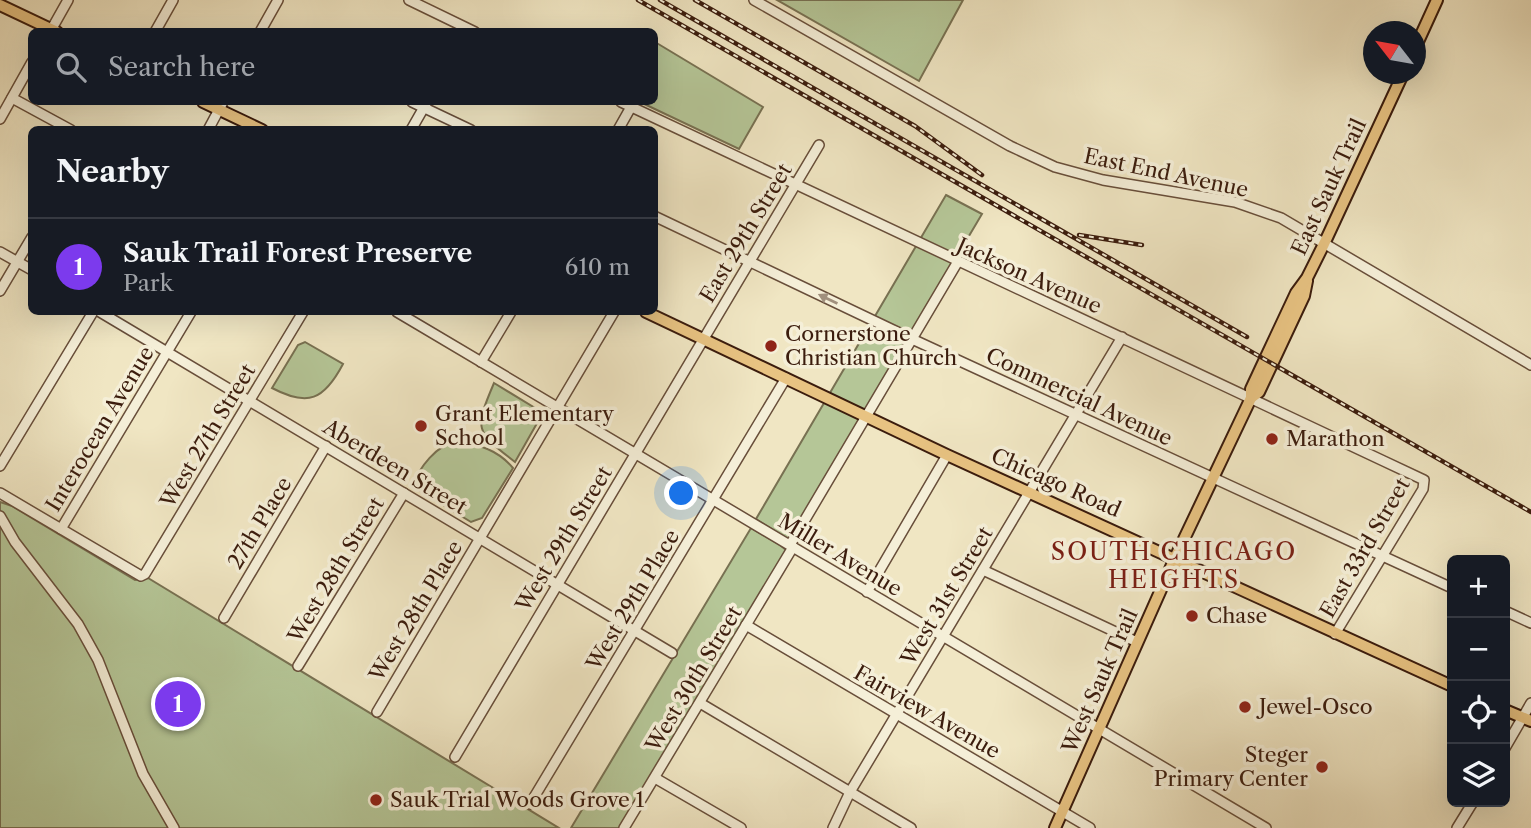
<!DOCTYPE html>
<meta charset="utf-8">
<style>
body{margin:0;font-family:"Libre Caslon Text",serif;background:#242831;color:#f1f3f6}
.controls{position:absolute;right:21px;bottom:21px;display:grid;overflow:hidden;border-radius:10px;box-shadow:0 7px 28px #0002}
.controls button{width:63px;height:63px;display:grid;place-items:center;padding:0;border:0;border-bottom:2px solid #363941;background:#171b24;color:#f1f3f6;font:35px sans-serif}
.compass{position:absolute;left:1363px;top:21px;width:63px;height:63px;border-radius:50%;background:#171b24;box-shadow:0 7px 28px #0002;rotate:301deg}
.you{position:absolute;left:682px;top:494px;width:24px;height:24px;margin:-18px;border:5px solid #fff;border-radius:50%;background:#1a73e8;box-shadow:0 0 0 10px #1a73e833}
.badge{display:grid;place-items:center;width:46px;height:46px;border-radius:50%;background:#7c3aed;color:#fff;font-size:23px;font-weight:700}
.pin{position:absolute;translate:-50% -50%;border:4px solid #fff;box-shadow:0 2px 7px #0006}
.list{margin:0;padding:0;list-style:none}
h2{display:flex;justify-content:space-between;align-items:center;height:91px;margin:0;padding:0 28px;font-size:30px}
h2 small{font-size:23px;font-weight:400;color:#9ea1a6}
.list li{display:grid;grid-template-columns:46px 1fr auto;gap:21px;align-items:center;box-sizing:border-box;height:98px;padding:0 28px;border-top:2px solid #363941}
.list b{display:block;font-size:26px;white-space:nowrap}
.list p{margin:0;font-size:23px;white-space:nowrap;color:#9ea1a6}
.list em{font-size:23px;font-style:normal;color:#9ea1a6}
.icon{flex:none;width:38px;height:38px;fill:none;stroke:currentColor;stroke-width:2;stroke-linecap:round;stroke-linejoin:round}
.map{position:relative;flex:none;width:1531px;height:828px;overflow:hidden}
.search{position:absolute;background:#171b24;box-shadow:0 7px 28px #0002;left:28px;top:28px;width:630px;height:77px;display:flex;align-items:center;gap:18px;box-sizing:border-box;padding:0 24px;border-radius:10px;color:#9ea1a6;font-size:26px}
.panel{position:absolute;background:#171b24;box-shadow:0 7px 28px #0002;left:28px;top:126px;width:630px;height:189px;border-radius:10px}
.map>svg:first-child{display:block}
.green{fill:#b5c697;stroke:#787152;stroke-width:2}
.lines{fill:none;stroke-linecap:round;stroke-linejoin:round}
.minor-casing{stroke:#684e3a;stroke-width:12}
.major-casing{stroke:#3b1c0d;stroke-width:14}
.minor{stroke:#f5efd8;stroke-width:9}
.major{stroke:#e8c382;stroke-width:10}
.rail-casing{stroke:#3b1c0d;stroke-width:4.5}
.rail{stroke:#f5efd8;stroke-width:2;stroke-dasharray:5;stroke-linecap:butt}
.oneway{fill:#a1907d}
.poi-dot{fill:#8f2418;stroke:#f5efd8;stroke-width:2.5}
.labels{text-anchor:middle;stroke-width:7;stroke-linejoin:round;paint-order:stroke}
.street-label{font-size:21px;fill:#3b1c0d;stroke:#f5efd8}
.poi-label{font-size:21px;fill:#3b1c0d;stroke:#f5efd8;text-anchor:start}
.quarter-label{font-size:24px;letter-spacing:2px;fill:#7a1f14;stroke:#f5efd8}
</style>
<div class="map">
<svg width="1531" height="828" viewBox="0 0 1531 828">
<rect width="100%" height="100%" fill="#f0e6c3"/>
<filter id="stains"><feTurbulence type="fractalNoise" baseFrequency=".00286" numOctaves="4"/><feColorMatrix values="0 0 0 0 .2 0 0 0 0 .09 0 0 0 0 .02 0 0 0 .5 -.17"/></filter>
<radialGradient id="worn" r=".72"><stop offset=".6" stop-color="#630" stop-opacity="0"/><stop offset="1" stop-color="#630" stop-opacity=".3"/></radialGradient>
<g class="green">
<polygon points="777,0 963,0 919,81"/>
<polygon points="655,42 763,107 739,149 640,102 654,102"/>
<polygon points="946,195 982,214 789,540 756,519"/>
<path d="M305,342L343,364C324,400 308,407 272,388L298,345Z"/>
<path d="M494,383L540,411V418L515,462C475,431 474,430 494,383Z"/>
<path d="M457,441C480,445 498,450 513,468L482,518L471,522L412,486C420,467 436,445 457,441Z"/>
<polygon points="0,502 12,506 135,580 148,578 559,828 0,828"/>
<polygon points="751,528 780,545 786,550 784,556 621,828 571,828"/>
</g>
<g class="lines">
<g class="minor-casing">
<g id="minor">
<polyline points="409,0 475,32"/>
<polyline points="754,0 1010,146 1055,167 1103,180 1235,202 1281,218 1531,365"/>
<polyline points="50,32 68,0"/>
<polyline points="155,32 173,0"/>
<polyline points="260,32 278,0"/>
<polyline points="12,98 71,130"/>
<polyline points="412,102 471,130"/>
<path d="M621,102C887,230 1156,354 1424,480L1423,489L1335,634"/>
<polyline points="0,119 32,62"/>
<polyline points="208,130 223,102"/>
<polyline points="411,130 427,102"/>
<polyline points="618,130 631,107"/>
<polyline points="654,216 912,339 1452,588"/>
<polyline points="0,252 32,270"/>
<polyline points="0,291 32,237"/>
<polyline points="100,312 672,653"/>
<polyline points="397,312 1266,828"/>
<polyline points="481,362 511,312"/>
<polyline points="0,466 93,312"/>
<polyline points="0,493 141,576 145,574 303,312"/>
<polyline points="0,516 15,542 78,624 98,660 143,774 174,828"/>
<polyline points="61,529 191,312"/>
<polyline points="790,545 957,263"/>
<polyline points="983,570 1137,642"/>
<polyline points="867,592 947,455"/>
<polyline points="1505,611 1531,623"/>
<polyline points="224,618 326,446"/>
<polyline points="746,625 1090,828"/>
<polyline points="298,666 404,493"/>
<polyline points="700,703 911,828"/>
<polyline points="377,712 614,312"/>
<polyline points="1505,748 1531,703"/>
<polyline points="455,757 819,145"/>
<polyline points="655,778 741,828"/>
<polyline points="530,804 786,378"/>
<polyline points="624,828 793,547"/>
<polyline points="833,828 850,792 1122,337"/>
<polyline points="1457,828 1473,802"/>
</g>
</g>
<g class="major-casing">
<g id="major">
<polyline points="0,5 57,32"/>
<polyline points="1416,46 1437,0"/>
<polyline points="203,102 262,130"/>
<polyline points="646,312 947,455 1452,686"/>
<polyline points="1251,398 1259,392 1304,296 1307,281"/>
<polyline points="1505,710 1531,721"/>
<polyline points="1055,828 1175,558 1251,398 1251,389 1265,359 1296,293 1307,278 1324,244 1403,74"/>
</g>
</g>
<use href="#minor" class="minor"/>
<use href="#major" class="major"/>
<g class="rail-casing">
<g id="rail">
<polyline points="638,0 1531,512"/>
<polyline points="660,0 1247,337"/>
<polyline points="695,0 915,126 982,175"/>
<polyline points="1079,235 1142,245"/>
</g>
</g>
<use href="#rail" class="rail"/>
</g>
<defs><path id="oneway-solid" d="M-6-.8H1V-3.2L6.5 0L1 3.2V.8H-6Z" transform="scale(1.75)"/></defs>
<use class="oneway" href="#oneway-solid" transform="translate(828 299) rotate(-154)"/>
<g class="poi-dot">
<circle cx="771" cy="346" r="7"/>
<circle cx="421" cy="426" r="7"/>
<circle cx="1272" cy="439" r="7"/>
<circle cx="1192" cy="616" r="7"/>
<circle cx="1245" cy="707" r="7"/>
<circle cx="1322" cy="767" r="7"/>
<circle cx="376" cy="800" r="7"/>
</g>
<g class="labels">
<g class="street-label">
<text transform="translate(1166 173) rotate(12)" y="7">East End Avenue</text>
<text transform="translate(1329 187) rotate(-65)" y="7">East Sauk Trail</text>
<text transform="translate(746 233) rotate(-59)" y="7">East 29th Street</text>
<text transform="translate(1029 276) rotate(24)" y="7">Jackson Avenue</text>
<text transform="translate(1079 397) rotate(25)" y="7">Commercial Avenue</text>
<text transform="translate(100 429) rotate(-59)" y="7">Interocean Avenue</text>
<text transform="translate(208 436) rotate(-59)" y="7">West 27th Street</text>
<text transform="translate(395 467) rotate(31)" y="7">Aberdeen Street</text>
<text transform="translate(1056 483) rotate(24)" y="7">Chicago Road</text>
<text transform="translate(260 523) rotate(-59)" y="7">27th Place</text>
<text transform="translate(564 539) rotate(-59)" y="7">West 29th Street</text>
<text transform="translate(1365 548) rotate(-60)" y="7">East 33rd Street</text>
<text transform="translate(840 555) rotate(31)" y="7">Miller Avenue</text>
<text transform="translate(336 570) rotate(-59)" y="7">West 28th Street</text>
<text transform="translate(947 596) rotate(-59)" y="7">West 31st Street</text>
<text transform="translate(633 600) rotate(-59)" y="7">West 29th Place</text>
<text transform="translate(416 611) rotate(-59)" y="7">West 28th Place</text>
<text transform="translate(694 679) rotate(-59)" y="7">West 30th Street</text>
<text transform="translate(1100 681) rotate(-66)" y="7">West Sauk Trail</text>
<text transform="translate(927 712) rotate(30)" y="7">Fairview Avenue</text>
</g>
<g class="poi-label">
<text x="785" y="341">Cornerstone<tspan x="785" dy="24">Christian Church</tspan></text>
<text x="435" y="421">Grant Elementary<tspan x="435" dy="24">School</tspan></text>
<text x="1286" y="446">Marathon</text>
<text x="1206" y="623">Chase</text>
<text x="1259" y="714">Jewel-Osco</text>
<text x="1308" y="762" text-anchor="end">Steger<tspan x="1308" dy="24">Primary Center</tspan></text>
<text x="390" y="807">Sauk Trial Woods Grove 1</text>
</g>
<g class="quarter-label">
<text x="1174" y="560">SOUTH CHICAGO<tspan x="1174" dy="28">HEIGHTS</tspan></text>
</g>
</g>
<rect width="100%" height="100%" filter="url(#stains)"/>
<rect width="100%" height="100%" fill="url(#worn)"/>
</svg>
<div class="controls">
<button>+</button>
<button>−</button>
<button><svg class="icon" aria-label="locate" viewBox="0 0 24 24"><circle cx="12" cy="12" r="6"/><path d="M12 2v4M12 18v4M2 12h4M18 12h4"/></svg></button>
<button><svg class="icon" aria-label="layers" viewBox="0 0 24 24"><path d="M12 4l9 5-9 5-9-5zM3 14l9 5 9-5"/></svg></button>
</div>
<svg class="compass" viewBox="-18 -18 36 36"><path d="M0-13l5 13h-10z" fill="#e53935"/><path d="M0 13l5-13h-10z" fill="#9ea1a6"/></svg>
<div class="you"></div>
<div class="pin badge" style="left:178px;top:704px">1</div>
<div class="search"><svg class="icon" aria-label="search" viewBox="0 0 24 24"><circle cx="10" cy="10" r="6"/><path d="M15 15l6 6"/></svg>Search here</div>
<section class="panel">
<h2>Nearby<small></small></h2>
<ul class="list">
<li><span class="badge">1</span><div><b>Sauk Trail Forest Preserve</b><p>Park</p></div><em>610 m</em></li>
</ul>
</section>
</div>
